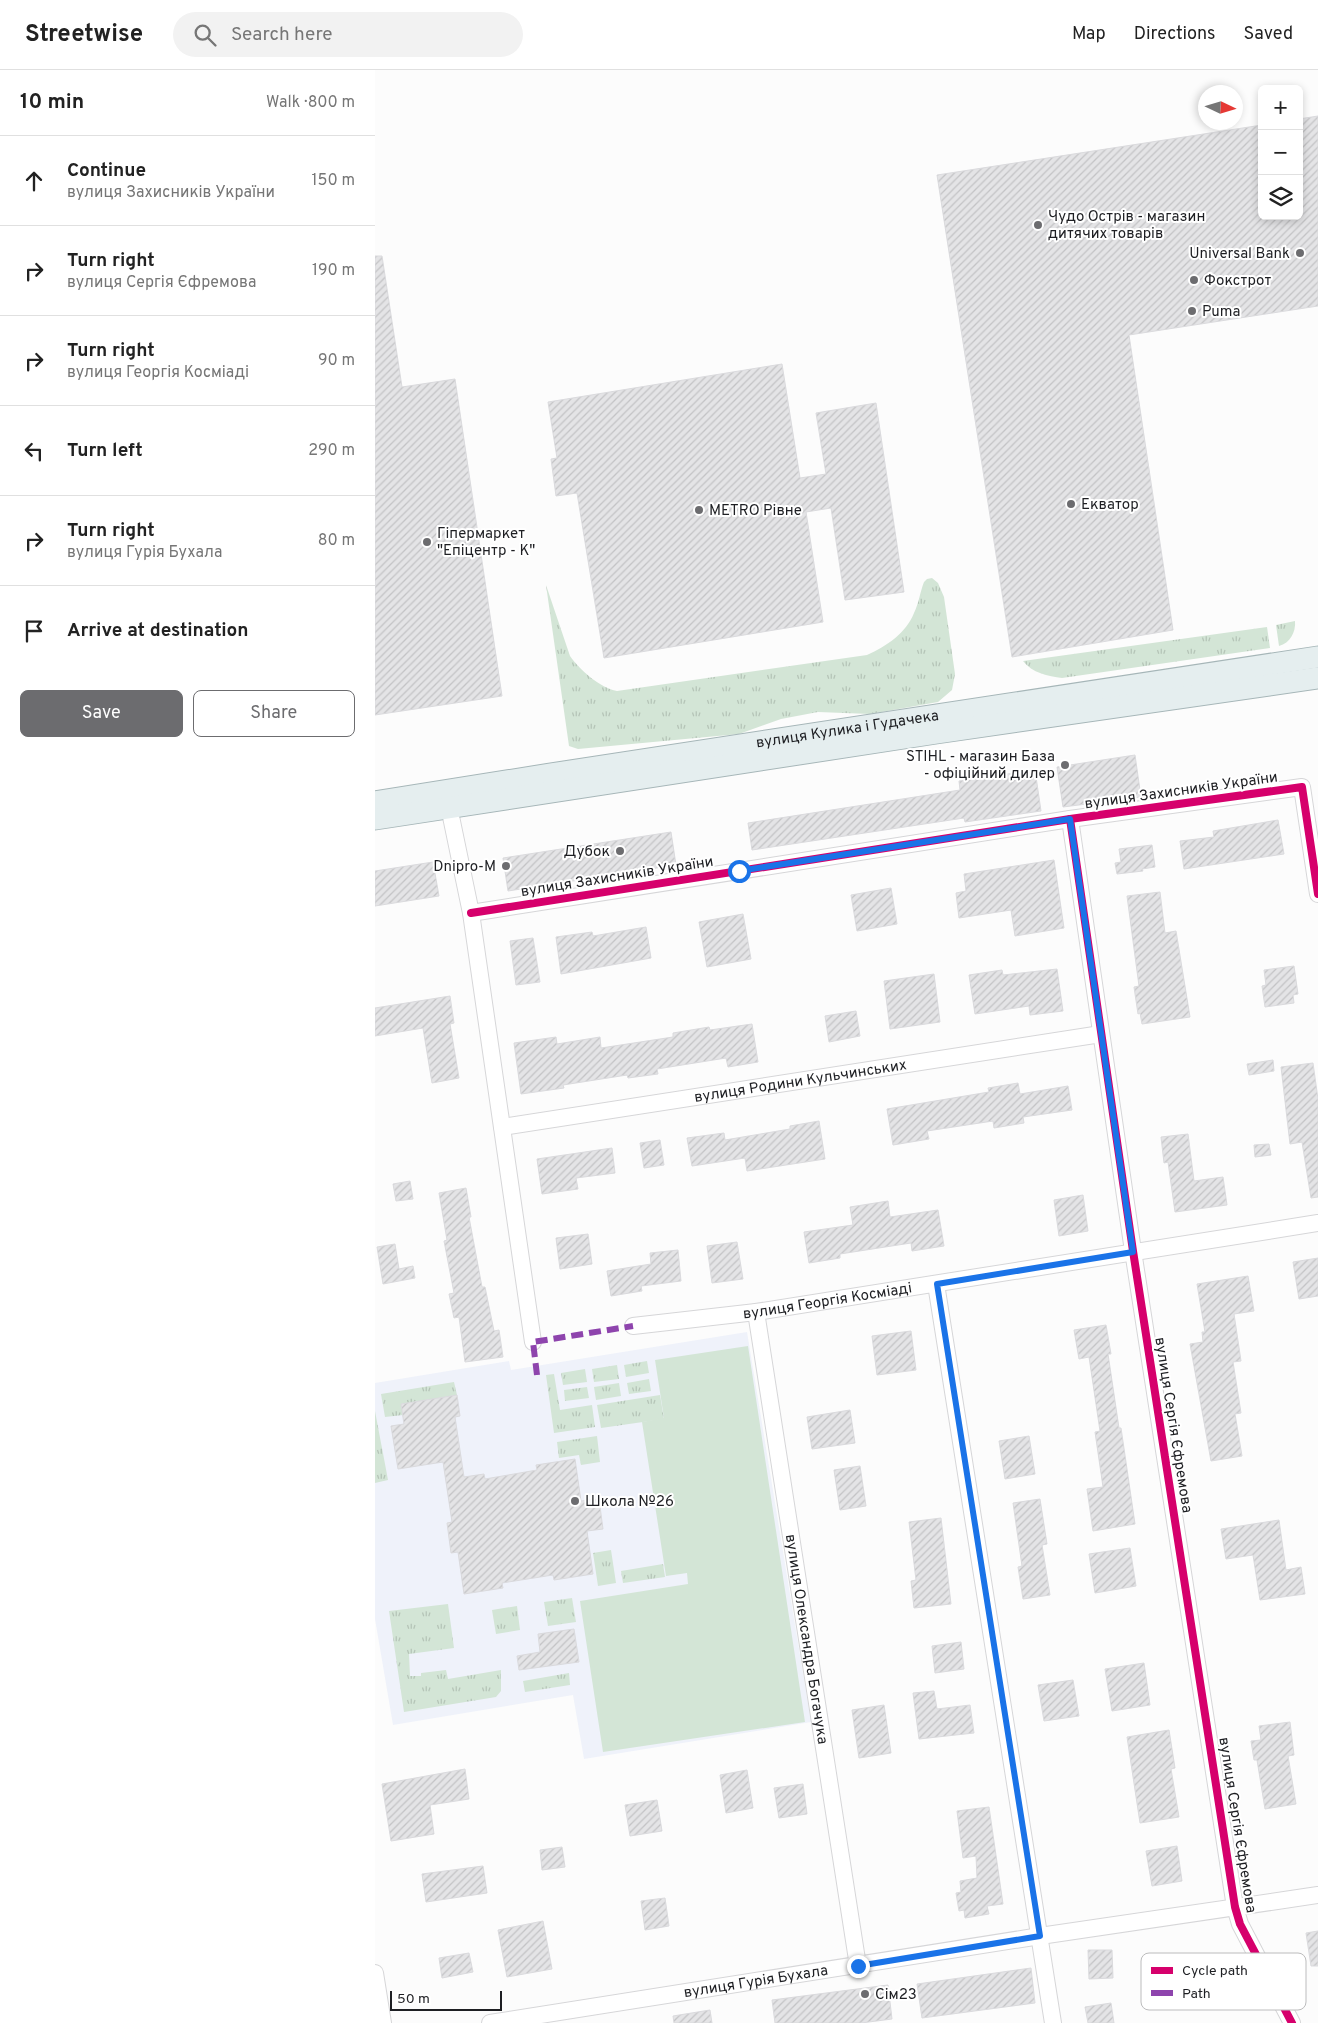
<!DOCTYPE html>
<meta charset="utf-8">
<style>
body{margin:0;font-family:Overpass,sans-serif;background:#f2f2f2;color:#222}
.controls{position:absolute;right:15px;top:15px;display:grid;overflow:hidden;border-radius:8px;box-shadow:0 2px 8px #0003}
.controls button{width:45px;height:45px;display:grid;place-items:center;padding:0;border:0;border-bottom:1px solid #e0e0e0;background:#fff;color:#222;font:25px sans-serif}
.compass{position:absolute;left:823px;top:15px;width:45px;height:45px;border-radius:50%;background:#fff;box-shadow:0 2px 8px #0003;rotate:94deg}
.scale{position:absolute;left:15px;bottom:12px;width:112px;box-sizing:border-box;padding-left:5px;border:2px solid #1e1f23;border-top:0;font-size:14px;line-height:18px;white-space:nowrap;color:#1e1f23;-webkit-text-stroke:4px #fff;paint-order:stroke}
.stop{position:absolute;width:15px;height:15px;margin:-11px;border:4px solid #1a73e8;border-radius:50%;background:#fff}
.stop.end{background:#1a73e8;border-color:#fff;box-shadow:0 1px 5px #0008}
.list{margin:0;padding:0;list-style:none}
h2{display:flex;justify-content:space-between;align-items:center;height:65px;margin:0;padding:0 20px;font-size:21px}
h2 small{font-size:16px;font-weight:400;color:#767676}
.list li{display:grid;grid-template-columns:32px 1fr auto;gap:15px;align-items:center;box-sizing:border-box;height:90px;padding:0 20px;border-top:1px solid #e0e0e0}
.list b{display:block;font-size:19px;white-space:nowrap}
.list p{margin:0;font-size:16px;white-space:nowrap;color:#767676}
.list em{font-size:16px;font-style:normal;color:#767676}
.actions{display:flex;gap:10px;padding:15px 20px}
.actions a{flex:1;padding:11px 0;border:1px solid #6c6c6f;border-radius:8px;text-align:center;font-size:18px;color:#6c6c6f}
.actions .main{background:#6c6c6f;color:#fff}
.icon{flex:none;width:28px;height:28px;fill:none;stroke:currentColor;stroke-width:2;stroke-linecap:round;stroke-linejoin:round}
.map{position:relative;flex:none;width:943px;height:1953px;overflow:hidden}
header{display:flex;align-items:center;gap:30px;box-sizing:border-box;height:70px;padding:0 25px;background:#fff;border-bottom:1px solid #e0e0e0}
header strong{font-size:24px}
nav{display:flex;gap:28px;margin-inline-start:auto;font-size:18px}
.search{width:350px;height:45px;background:#f2f2f2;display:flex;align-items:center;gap:12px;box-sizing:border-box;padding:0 18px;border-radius:28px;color:#767676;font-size:19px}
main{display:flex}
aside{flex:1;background:#fff}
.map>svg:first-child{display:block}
.built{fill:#eff2fa}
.grass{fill:url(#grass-tufts)}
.pitch{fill:#d3e5d6}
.building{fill:url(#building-hatch);stroke:#dadadd}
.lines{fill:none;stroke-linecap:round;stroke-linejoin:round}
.minor-casing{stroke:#d6d6d8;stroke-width:18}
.major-casing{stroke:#a6b6b8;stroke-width:23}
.minor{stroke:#fff;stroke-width:16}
.major{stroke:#e5eeef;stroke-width:21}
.quiet{stroke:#8e44ad;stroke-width:6;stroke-dasharray:12 6;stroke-linecap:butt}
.cycleway-casing{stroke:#fff;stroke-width:11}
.cycleway{stroke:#d6006c;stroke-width:8}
.route{stroke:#1a73e8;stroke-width:6}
.poi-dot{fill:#6c6c6f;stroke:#fff;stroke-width:2}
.labels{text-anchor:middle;stroke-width:4;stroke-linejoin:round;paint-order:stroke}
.poi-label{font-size:15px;fill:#1e1f23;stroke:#fff;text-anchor:start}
.street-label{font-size:15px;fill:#1e1f23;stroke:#fff}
.key{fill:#fff;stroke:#bcbcbd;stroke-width:1}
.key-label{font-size:14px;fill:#1e1f23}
</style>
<header>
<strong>Streetwise</strong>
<div class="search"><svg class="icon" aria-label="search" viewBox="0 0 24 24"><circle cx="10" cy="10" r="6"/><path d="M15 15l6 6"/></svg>Search here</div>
<nav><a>Map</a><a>Directions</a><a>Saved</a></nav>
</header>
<main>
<aside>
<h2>10 min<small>Walk · 800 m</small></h2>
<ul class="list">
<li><svg class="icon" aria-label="ahead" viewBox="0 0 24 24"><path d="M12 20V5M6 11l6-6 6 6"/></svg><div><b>Continue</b><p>вулиця Захисників України</p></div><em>150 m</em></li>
<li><svg class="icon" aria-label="right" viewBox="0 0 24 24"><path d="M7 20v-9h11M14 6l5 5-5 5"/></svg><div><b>Turn right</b><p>вулиця Сергія Єфремова</p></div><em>190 m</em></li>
<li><svg class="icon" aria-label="right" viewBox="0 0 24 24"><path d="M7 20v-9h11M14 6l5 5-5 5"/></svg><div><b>Turn right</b><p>вулиця Георгія Косміаді</p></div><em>90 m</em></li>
<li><svg class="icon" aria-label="left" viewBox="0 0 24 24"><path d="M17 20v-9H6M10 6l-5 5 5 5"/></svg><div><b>Turn left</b></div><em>290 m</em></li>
<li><svg class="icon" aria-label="right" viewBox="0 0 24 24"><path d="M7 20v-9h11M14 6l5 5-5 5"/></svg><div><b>Turn right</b><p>вулиця Гурія Бухала</p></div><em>80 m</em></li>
<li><svg class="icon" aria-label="arrive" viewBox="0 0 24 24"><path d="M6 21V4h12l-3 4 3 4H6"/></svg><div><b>Arrive at destination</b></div></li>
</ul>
<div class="actions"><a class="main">Save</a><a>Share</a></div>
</aside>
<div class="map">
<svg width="943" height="1953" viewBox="0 0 943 1953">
<defs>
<pattern id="grass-tufts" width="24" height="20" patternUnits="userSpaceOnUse" patternTransform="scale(1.25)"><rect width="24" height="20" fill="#d3e5d6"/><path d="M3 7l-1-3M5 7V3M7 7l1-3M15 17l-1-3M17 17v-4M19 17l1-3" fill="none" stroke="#b5c4b7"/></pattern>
<pattern id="building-hatch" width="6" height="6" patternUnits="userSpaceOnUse" patternTransform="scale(1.25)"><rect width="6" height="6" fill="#e4e4e6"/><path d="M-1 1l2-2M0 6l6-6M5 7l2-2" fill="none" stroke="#c3c3c5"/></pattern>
</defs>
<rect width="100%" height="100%" fill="#fcfcfc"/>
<polygon class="built" points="372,1262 436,1652 209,1689 198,1625 18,1655 0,1549 0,1313 134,1291 136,1300"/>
<g class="grass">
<path d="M557,508L563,513L569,527L580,604L577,620L563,632L495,644L443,642L406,649L364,664L203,679L194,676L171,515L195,586C205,600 225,618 242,621L492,585C512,576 531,563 539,543C544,533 545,522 549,512L552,509Z"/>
<path d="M920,551C921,562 915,573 904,576L901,555Z"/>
<path d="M892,557L895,578L687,608C673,606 657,603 648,591Z"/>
<polygon points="272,1291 274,1303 251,1307 249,1295"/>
<polygon points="242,1295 244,1309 219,1312 217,1299"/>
<polygon points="210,1299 212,1312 188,1315 186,1303"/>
<polygon points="179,1304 185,1340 217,1335 220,1357 179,1363 171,1305"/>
<polygon points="274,1309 276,1321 254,1324 252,1313"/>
<polygon points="79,1312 82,1325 26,1334 28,1345 10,1347 6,1324"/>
<polygon points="244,1313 246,1326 221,1330 219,1317"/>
<polygon points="212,1317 214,1328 190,1331 189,1320"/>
<polygon points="285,1325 289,1349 226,1358 222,1335"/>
<polygon points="0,1341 13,1410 0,1413"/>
<polygon points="222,1366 225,1392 206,1395 204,1385 184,1388 182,1372"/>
<polygon points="236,1480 241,1513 223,1516 218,1483"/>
<polygon points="288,1494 290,1507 248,1513 246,1501"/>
<polygon points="197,1528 201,1552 173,1556 169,1532"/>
<polygon points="73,1534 79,1578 34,1584 35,1606 46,1606 46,1603 71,1600 73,1609 126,1600 126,1621 121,1627 29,1642 14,1541"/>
<polygon points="142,1536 145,1560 121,1564 117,1540"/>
<polygon points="194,1603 195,1615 150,1622 148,1611"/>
</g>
<polygon class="pitch" points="373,1276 430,1652 228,1682 205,1531 313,1514 312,1503 291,1506 267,1352 289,1348 280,1290"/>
<g class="building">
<polygon points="943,46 943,236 754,265 798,560 637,587 562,105 887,55 887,146 924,146 924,49"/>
<polygon points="0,186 7,186 27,317 80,309 127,626 0,645"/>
<polygon points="407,294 425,408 451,404 441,343 501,333 529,522 470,530 456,438 431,442 448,552 229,588 202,423 181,426 176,389 182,388 173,332"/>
<polygon points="760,685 766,727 688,737 682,697"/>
<polygon points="660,700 666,741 590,752 589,748 377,780 373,753 585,720 584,711"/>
<polygon points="903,750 909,784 809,799 805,771 839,767 838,761"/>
<polygon points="296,762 301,795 133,821 128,788"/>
<polygon points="777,775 780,797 767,799 768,801 742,804 740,793 746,792 744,779"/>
<polygon points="679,790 689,858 640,866 636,840 584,848 581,823 591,821 589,804"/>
<polygon points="58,792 64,826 0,836 0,801"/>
<polygon points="516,818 522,854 482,861 476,825"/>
<polygon points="785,822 790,863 801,861 815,947 767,954 765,943 763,944 759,917 764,916 752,826"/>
<polygon points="368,844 376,889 332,897 324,852"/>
<polygon points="271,857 276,888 186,904 181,867 217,862 218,866"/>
<polygon points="158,868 165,912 141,915 135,871"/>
<polygon points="919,896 923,924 918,925 919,933 890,937 887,916 891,915 889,900"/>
<polygon points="682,899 688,941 655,945 654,936 600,944 594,905 627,900 628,905"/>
<polygon points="559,904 565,952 515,959 509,911"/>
<polygon points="75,926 79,953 75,954 84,1008 57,1013 48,958 0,966 0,938"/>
<polygon points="481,941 485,966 454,972 450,946"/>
<polygon points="377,954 383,992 353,997 351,988 282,999 283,1004 253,1008 252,1005 188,1015 189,1018 146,1024 139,973 181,967 182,974 225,967 226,978 298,967 298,963 334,957 335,960"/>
<polygon points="898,990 899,1001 874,1005 872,994"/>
<polygon points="938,993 943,1029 943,1127 936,1128 927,1072 915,1074 906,997"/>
<polygon points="643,1013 645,1024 693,1016 697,1040 648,1047 649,1053 619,1058 618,1051 552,1061 554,1069 518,1075 512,1039 614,1022 613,1018"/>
<polygon points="444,1051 450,1089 372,1101 370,1088 317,1096 312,1068 349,1063 350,1070 415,1059 415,1056"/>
<polygon points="813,1064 819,1111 848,1107 852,1135 800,1142 793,1092 789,1093 786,1067"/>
<polygon points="285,1070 289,1095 269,1098 265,1073"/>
<polygon points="894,1074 896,1085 880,1087 879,1075"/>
<polygon points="237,1078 240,1103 201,1108 203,1119 167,1124 162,1089"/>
<polygon points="35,1111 38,1129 21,1131 18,1114"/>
<polygon points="91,1118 96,1147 94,1147 107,1217 110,1217 119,1261 124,1260 128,1287 90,1292 84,1247 79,1248 74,1224 79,1223 69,1171 72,1170 64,1123"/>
<polygon points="708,1125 713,1161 684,1166 679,1130"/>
<polygon points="513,1131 515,1147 563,1140 569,1176 537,1181 536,1173 465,1184 465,1188 434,1193 429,1162 478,1155 475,1137"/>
<polygon points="213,1164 217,1194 185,1199 181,1168"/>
<polygon points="362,1172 368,1209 337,1213 332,1176"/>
<polygon points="20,1174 24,1199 38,1196 40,1208 8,1214 2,1177"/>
<polygon points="303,1180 306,1211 266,1216 267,1221 236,1226 232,1201 276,1194 275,1183"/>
<polygon points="943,1188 943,1226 924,1229 918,1192"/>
<polygon points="873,1206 879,1241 859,1244 866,1291 858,1292 866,1343 860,1344 867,1386 836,1391 815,1274 828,1272 827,1262 830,1262 822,1214"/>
<polygon points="731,1255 736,1284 733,1284 744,1358 746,1358 760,1454 718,1461 712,1419 728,1417 720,1362 725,1361 714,1287 704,1289 699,1260"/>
<polygon points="536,1261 541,1300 502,1305 497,1266"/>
<polygon points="82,1325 85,1346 80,1347 89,1407 109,1404 110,1409 162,1400 161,1395 200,1389 206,1431 224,1429 228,1459 212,1461 218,1504 179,1510 178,1505 127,1513 128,1518 89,1524 83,1482 76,1483 72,1453 77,1452 68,1392 23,1399 16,1356 29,1354 26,1334"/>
<polygon points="475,1340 480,1373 437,1379 432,1347"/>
<polygon points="654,1366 660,1404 630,1409 624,1371"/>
<polygon points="485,1396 491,1436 465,1440 459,1400"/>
<polygon points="665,1429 672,1474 667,1475 675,1525 648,1529 643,1497 647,1496 638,1433"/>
<polygon points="566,1448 576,1534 539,1538 536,1511 541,1510 534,1452"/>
<polygon points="904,1450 911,1500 926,1497 930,1524 885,1530 878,1485 851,1489 846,1459"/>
<polygon points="755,1478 761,1516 720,1523 714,1484"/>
<polygon points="199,1559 204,1592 144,1600 142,1586 165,1582 163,1564"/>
<polygon points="586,1572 589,1599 560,1603 557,1576"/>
<polygon points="769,1593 775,1635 737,1641 730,1599"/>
<polygon points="698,1610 704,1646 669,1651 663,1615"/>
<polygon points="559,1621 562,1639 595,1635 599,1663 544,1669 538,1623"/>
<polygon points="509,1635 516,1683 484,1688 477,1640"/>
<polygon points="915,1652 919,1685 913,1686 921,1734 890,1739 882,1690 879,1690 876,1671 886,1670 884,1656"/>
<polygon points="794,1660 800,1698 796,1699 804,1747 765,1753 752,1667"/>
<polygon points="90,1699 94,1729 55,1735 59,1764 16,1771 7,1714"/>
<polygon points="372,1700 378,1738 351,1743 345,1705"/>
<polygon points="428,1714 432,1744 404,1748 399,1718"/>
<polygon points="282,1730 287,1761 255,1766 250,1735"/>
<polygon points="614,1737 628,1834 612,1836 614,1844 590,1848 589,1840 584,1841 581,1823 586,1822 585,1811 602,1808 601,1786 588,1788 582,1741"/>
<polygon points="802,1776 807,1811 777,1816 771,1781"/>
<polygon points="187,1777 190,1797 167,1800 165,1780"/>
<polygon points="108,1796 112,1823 51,1832 47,1804"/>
<polygon points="290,1828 294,1856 270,1860 266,1831"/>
<polygon points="168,1851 177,1899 132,1907 123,1860"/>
<polygon points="943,1861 943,1896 936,1896 931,1863"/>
<polygon points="713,1880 737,1880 738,1908 714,1909"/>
<polygon points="94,1883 98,1902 67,1908 64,1888"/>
<polygon points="656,1898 660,1933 547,1948 542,1914"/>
<polygon points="513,1915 517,1949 486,1953 400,1953 397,1930"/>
<polygon points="736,1933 739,1953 713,1953 710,1937"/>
<polygon points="335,1940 337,1953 299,1953 298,1946"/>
</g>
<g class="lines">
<g class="minor-casing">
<g id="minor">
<polyline points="74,737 96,843 158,1272"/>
<polyline points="695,749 758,1181 860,1837 865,1854 917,1953"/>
<polyline points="96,843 695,749 927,717 943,824"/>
<path id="s1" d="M127,1057L726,964"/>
<polyline points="561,1214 678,1953"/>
<path id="s2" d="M381,1242L483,1896"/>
<path id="s3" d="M258,1256L381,1242L943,1153"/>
<polyline points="0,1903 8,1953"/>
<path id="s4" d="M115,1953L665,1866L943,1825"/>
</g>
</g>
<g class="major-casing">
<g id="major">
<path id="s5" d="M0,732L188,702L943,587"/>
<polyline points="0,749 561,663 943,608"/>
</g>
</g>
<use href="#minor" class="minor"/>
<use href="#major" class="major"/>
<polyline class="quiet" points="162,1305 158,1272 258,1256"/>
<g class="cycleway-casing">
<g id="cycleway">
<polyline points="695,749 758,1181 860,1837 865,1854 917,1953"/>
<polyline points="96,843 695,749 927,717 943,824"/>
</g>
</g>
<use href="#cycleway" class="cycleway"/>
</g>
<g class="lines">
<polyline class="route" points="364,801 695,749 758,1182 562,1214 665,1866 483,1896"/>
</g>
<g class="poi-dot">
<circle cx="663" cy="155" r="5"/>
<circle cx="925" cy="183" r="5"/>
<circle cx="819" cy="210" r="5"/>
<circle cx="817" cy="241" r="5"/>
<circle cx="696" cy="434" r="5"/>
<circle cx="324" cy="440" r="5"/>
<circle cx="52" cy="472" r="5"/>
<circle cx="690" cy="695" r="5"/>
<circle cx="245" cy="781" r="5"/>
<circle cx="131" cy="796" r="5"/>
<circle cx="200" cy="1431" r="5"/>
<circle cx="490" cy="1924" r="5"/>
</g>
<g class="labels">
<g class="poi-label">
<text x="673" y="151">Чудо Острів - магазин<tspan x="673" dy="17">дитячих товарів</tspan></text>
<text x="915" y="188" text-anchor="end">Universal Bank</text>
<text x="829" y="215">Фокстрот</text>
<text x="827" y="246">Puma</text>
<text x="706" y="439">Екватор</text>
<text x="334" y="445">METRO Рівне</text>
<text x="62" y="468">Гіпермаркет<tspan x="62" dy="17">"Епіцентр - К"</tspan></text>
<text x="680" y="691" text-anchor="end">STIHL - магазин База<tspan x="680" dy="17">- офіційний дилер</tspan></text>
<text x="235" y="786" text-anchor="end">Дубок</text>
<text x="121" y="801" text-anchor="end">Dnipro-M</text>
<text x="210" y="1436">Школа №26</text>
<text x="500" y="1929">Сім23</text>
</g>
<g class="street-label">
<text dy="5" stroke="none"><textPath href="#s5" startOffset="478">вулиця Кулика і Гудачека</textPath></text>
<text transform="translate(806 720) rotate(-8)" y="5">вулиця Захисників України</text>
<text transform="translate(242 806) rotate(-9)" y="5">вулиця Захисників України</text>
<text dy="5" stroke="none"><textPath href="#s1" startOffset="302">вулиця Родини Кульчинських</textPath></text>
<text dy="5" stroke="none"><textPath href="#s3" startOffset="196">вулиця Георгія Косміаді</textPath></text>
<text transform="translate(799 1355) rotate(81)" y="5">вулиця Сергія Єфремова</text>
<text dy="5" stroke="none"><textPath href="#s2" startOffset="331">вулиця Олександра Богачука</textPath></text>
<text transform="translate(863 1755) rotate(81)" y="5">вулиця Сергія Єфремова</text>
<text dy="5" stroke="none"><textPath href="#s4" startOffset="269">вулиця Гурія Бухала</textPath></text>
</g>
</g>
<rect x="766" y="1883" width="165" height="57" rx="8" class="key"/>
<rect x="776" y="1897" width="22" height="7" fill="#d6006c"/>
<rect x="776" y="1920" width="22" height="6" fill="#8e44ad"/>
<g class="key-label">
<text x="807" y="1905">Cycle path</text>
<text x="807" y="1928">Path</text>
</g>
</svg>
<div class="controls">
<button>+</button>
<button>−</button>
<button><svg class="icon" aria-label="layers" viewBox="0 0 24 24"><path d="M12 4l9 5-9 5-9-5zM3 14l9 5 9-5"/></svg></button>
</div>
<svg class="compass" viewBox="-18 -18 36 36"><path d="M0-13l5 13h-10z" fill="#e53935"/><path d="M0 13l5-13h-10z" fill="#767676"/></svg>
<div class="scale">50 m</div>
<div class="stop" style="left:364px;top:801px"></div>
<div class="stop end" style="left:483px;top:1896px"></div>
</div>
</main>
